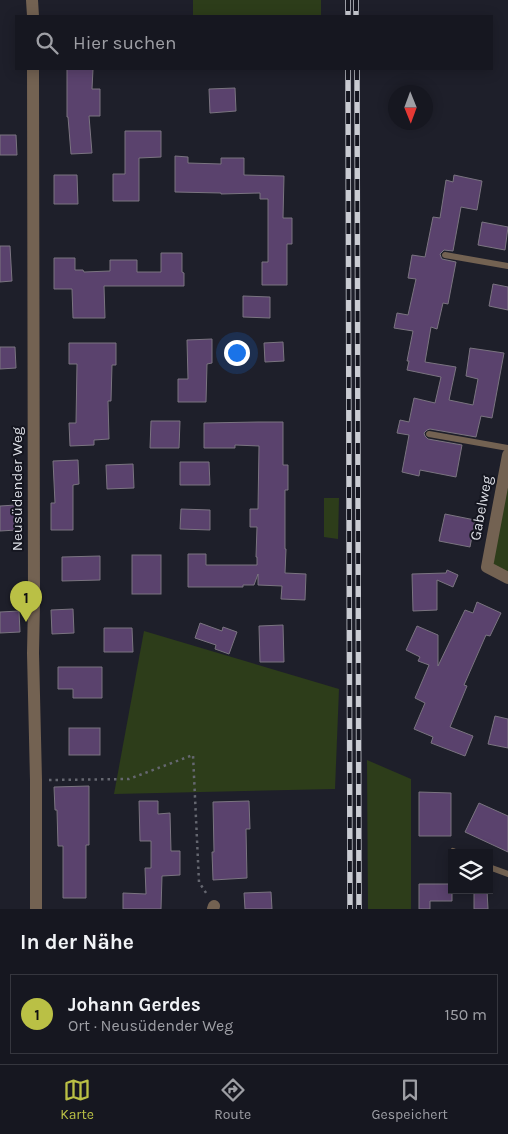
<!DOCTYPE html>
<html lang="de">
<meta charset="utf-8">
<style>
body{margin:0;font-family:Karla,sans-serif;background:#23242d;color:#f1f3f6}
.controls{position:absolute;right:15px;bottom:15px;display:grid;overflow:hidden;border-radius:0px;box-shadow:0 2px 12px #0003}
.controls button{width:45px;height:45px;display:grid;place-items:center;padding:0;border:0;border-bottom:1px solid #35363e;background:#161720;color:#f1f3f6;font:25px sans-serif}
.compass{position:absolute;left:388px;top:85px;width:45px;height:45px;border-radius:50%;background:#161720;box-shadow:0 2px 12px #0003;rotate:179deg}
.you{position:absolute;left:236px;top:352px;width:18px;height:18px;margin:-12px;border:4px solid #fff;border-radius:50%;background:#1a73e8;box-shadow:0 0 0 8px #1a73e833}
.badge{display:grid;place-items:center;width:32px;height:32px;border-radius:50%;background:#bac045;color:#111;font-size:16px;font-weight:700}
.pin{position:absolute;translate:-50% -41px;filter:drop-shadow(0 1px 2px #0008)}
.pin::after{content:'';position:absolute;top:26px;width:18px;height:15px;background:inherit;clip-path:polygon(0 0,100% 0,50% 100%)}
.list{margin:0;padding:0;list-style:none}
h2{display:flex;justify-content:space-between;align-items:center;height:65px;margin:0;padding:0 20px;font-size:21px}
h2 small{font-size:16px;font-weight:400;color:#9e9fa5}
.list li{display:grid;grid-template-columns:32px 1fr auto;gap:15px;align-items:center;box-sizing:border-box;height:80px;margin:0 10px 10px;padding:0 10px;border:1px solid #35363e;border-radius:0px}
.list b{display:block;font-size:19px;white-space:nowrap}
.list p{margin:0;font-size:16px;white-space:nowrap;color:#9e9fa5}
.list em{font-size:16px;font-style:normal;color:#9e9fa5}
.icon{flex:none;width:28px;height:28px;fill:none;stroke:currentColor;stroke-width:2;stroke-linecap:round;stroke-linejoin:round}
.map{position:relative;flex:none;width:508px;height:909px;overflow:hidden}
.search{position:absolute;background:#161720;box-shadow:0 2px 12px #0003;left:15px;right:15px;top:15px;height:55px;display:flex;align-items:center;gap:12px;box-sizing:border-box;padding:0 18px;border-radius:0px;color:#9e9fa5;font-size:19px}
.sheet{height:155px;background:#161720}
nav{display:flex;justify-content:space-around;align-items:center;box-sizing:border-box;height:70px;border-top:1px solid #35363e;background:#161720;font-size:14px;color:#9e9fa5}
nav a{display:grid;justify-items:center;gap:2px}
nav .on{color:#bac045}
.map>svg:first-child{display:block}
.green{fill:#2d3d1a}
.building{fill:#5a426d;stroke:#7a7480}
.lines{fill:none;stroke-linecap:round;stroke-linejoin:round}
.path{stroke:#656770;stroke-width:2.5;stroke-dasharray:2.5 4;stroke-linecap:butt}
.service{stroke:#736252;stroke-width:6}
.minor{stroke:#736252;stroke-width:12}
.rail-casing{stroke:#c9cbd2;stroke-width:5.5}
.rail{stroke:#151620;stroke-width:4;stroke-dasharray:11;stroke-linecap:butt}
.labels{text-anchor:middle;stroke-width:4;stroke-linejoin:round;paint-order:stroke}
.street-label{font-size:15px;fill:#dddfe6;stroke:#151620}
</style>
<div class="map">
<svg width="508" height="909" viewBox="0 0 508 909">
<rect width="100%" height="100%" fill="#1e1f2a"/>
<g class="green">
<rect x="193" y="0" width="128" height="16"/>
<polygon points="508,455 508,578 487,567"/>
<polygon points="324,498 339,498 338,539 324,537"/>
<polygon points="144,631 339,689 335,789 114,794"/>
<polygon points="367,760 411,779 411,909 368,909"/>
</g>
<g class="building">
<polygon points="67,69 93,69 92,89 100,89 100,116 89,116 92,153 71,154 68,117 67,117"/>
<polygon points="235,88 236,111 210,113 209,89"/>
<polygon points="125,131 161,131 161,157 139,158 139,201 113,201 113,174 125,174"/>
<polygon points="0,135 16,135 17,155 0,155"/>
<polygon points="175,156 188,157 188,163 221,164 221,158 244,158 244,175 284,176 283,218 292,218 292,244 287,244 287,285 262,285 262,262 268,262 268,199 260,199 260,193 221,194 221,193 175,192"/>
<polygon points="54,175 77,175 78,204 54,204"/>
<polygon points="454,175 482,181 477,210 461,207 453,251 444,250 440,254 441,257 442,259 456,262 448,304 443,303 437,329 431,327 425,362 456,367 449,400 473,405 478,379 466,376 470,348 504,353 492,418 481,416 476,437 430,429 427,430 424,433 425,436 428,439 462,445 456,477 420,470 419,476 402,472 409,435 397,433 400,420 409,422 414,398 435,403 441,377 407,370 409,361 407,361 413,331 394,328 397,313 408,315 416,279 408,278 412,255 425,257 433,217 440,218 446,180 453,182"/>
<polygon points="482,222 508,227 505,250 478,245"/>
<polygon points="0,246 10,246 12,281 0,282"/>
<polygon points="161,253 182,253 182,272 184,273 184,286 104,286 105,318 73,318 72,289 54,289 54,258 75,258 75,270 83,270 84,272 110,271 110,260 137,260 137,272 161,272"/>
<polygon points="493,284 508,287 508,310 489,306"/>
<polygon points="243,296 270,297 270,318 243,317"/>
<polygon points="212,339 212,363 207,364 206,402 178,402 178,379 188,379 187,340"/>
<polygon points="283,342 284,361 265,362 264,343"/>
<polygon points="69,343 116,343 116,365 112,365 111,401 108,401 109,439 94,440 94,445 70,446 69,423 76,423 77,364 69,364"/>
<polygon points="0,347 15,347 16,368 0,369"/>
<polygon points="151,421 180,421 179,448 150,448"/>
<polygon points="258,422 283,422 283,465 288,465 288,490 285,490 285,549 286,549 285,573 306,574 305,600 281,599 282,586 258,585 258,574 254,585 243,585 243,587 188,587 188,554 206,554 206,565 257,565 257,557 256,557 257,527 250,527 250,509 258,509 259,446 235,445 235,448 204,448 204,423"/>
<polygon points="78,460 79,484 73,485 73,530 51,530 51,503 55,503 53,461"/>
<polygon points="180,462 209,462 210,485 180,485"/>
<polygon points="133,464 134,488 107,489 106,465"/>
<polygon points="16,505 17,530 0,531 0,506"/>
<polygon points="181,509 210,510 210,530 180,529"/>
<polygon points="445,514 475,520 470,547 439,541"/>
<rect x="132" y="555" width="29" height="39"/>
<polygon points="100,556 100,580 62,581 62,557"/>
<polygon points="447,570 458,575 453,587 437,580 437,610 413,611 412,574 446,573"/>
<polygon points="477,602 501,613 490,636 486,635 464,685 467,686 450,727 473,736 465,756 431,743 433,737 414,729 425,703 415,698 429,665 418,661 420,657 406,650 417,626 438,635 438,666 465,610 473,613"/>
<polygon points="73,609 74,633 52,634 51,610"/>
<polygon points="19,611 20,632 0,633 0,612"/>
<polygon points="200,623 222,631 223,627 237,632 229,654 215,649 216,645 195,638"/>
<polygon points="283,625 284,662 260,662 259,626"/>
<polygon points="104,628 132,628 133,652 104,652"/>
<polygon points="58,667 102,667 102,698 73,698 73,689 58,689"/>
<polygon points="495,716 508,719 508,748 488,744"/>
<rect x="69" y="728" width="31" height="27"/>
<polygon points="89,786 89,845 86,845 86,898 63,898 63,846 58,846 57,810 55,810 54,787"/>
<polygon points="419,792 451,793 451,836 419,836"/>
<polygon points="139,801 158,801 158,814 170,813 171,851 180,851 180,875 162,876 161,909 123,909 123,893 146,894 145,868 151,868 151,841 140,841"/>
<polygon points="249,801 250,829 246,829 247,878 213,880 212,852 214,852 213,802"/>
<polygon points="479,803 508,816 508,852 465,832"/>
<polygon points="419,884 452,884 452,901 430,901 430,909 419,909"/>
<polygon points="474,890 487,890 488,909 474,909"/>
<polygon points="271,892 272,909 245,909 244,893"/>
</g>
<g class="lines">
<polyline class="path" points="49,780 129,779 193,755 199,882 208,896"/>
<g class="service">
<polyline points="445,255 508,266"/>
<polyline points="429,434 508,448"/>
<polyline points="453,851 457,853"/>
<polyline points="489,867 508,874"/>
</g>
<g class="minor">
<polyline points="32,0 33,16"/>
<polyline points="33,69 34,603 33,653 36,780 36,909"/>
<polyline points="508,455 487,567 508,578"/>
<polyline points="213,909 214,906"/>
</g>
<g class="rail-casing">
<g id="rail">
<polyline points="348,0 348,16"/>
<polyline points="356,0 356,16"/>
<polyline points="348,69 350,909"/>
<polyline points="357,69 359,909"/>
</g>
</g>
<use href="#rail" class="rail"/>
</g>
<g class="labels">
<g class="street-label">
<text transform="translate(17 489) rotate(-90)" y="5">Neusüdender Weg</text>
<text transform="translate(481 508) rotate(-79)" y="5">Gabelweg</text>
</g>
</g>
</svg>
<div class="controls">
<button><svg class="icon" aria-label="layers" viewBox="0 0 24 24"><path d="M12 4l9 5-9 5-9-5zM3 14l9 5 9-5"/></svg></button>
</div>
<svg class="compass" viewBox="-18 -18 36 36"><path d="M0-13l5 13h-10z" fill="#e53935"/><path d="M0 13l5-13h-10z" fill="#9e9fa5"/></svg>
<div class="you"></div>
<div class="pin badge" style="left:26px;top:622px">1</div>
<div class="search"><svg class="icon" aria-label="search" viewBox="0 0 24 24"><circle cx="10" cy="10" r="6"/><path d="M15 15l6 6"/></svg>Hier suchen</div>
</div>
<section class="sheet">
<h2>In der Nähe<small></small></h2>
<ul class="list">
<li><span class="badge">1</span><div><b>Johann Gerdes</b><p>Ort · Neusüdender Weg</p></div><em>150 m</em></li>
</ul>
</section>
<nav>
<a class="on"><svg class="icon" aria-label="map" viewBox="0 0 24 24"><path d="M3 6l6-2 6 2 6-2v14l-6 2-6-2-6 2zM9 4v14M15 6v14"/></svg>Karte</a>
<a><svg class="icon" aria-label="directions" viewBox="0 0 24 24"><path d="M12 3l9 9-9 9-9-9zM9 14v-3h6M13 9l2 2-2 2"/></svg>Route</a>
<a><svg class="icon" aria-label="saved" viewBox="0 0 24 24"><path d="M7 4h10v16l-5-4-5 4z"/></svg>Gespeichert</a>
</nav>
